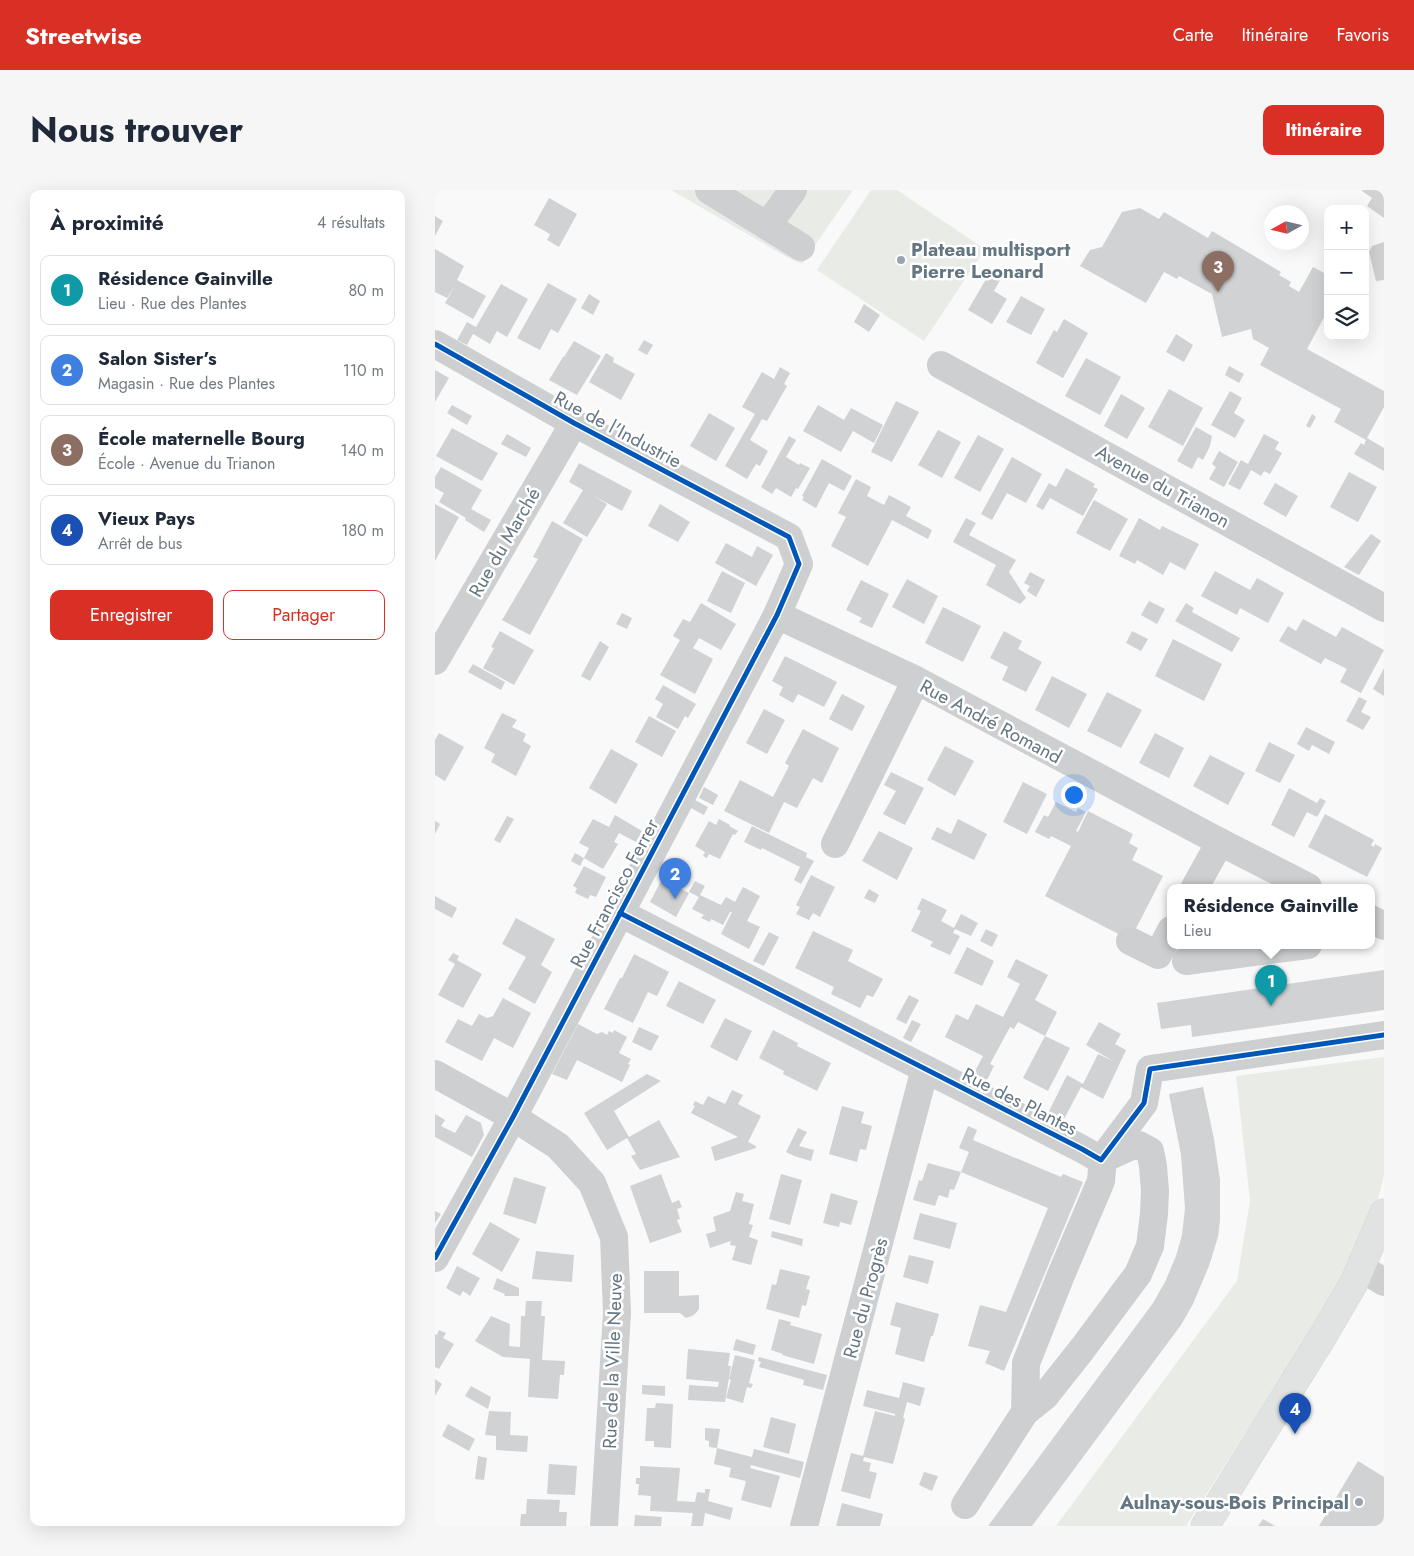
<!DOCTYPE html>
<html lang="fr">
<meta charset="utf-8">
<style>
body{margin:0;font-family:Jost,sans-serif;background:#f6f6f7;color:#1f2937}
.controls{position:absolute;right:15px;top:15px;display:grid;overflow:hidden;border-radius:10px;box-shadow:0 5px 20px #0002}
.controls button{width:45px;height:45px;display:grid;place-items:center;padding:0;border:0;border-bottom:1px solid #e0e1e3;background:#fff;color:#1f2937;font:25px sans-serif}
.compass{position:absolute;left:829px;top:15px;width:45px;height:45px;border-radius:50%;background:#fff;box-shadow:0 5px 20px #0002;rotate:262deg}
.you{position:absolute;left:638px;top:604px;width:18px;height:18px;margin:-12px;border:4px solid #fff;border-radius:50%;background:#1a73e8;box-shadow:0 0 0 8px #1a73e833}
.badge{display:grid;place-items:center;width:32px;height:32px;border-radius:50%;background:#d93025;color:#fff;font-size:16px;font-weight:700}
.pin{position:absolute;translate:-50% -41px;filter:drop-shadow(0 1px 2px #0008)}
.pin::after{content:'';position:absolute;top:26px;width:18px;height:15px;background:inherit;clip-path:polygon(0 0,100% 0,50% 100%)}
.popup{position:absolute;left:732px;top:694px;width:208px;height:65px;box-sizing:border-box;display:grid;place-content:center;border-radius:10px;background:#fff;filter:drop-shadow(0 1px 4px #0005);font-size:16px;white-space:nowrap;color:#747a83}
.popup b{font-size:19px;color:#1f2937}
.popup::after{content:'';position:absolute;left:50%;top:100%;margin-left:-10px;border:10px solid transparent;border-top-color:#fff}
.list{margin:0;padding:0;list-style:none}
h2{display:flex;justify-content:space-between;align-items:center;height:65px;margin:0;padding:0 20px;font-size:21px}
h2 small{font-size:16px;font-weight:400;color:#747a83}
.list li{display:grid;grid-template-columns:32px 1fr auto;gap:15px;align-items:center;box-sizing:border-box;height:70px;margin:0 10px 10px;padding:0 10px;border:1px solid #e0e1e3;border-radius:10px}
.list b{display:block;font-size:19px;white-space:nowrap}
.list p{margin:0;font-size:16px;white-space:nowrap;color:#747a83}
.list em{font-size:16px;font-style:normal;color:#747a83}
.actions{display:flex;gap:10px;padding:15px 20px}
.actions a{flex:1;padding:11px 0;border:1px solid #d93025;border-radius:10px;text-align:center;font-size:18px;color:#d93025}
.actions .main{background:#d93025;color:#fff}
.icon{flex:none;width:28px;height:28px;fill:none;stroke:currentColor;stroke-width:2;stroke-linecap:round;stroke-linejoin:round}
.map{position:relative;flex:none;width:949px;height:1336px;overflow:hidden;border-radius:10px}
header{display:flex;align-items:center;gap:30px;box-sizing:border-box;height:70px;padding:0 25px;background:#d93025;color:#fff}
header strong{font-size:24px}
nav{display:flex;gap:28px;margin-inline-start:auto;font-size:18px}
.intro{display:flex;align-items:center;justify-content:space-between;box-sizing:border-box;height:120px;padding:0 30px}
h1{margin:0;font-size:35px}
.button{padding:12px 22px;border-radius:10px;background:#d93025;color:#fff;font-size:18px;font-weight:700}
main{display:flex;gap:30px;padding:0 30px}
aside{flex:1;background:#fff;border-radius:10px;box-shadow:0 5px 20px #0002}
.map>svg:first-child{display:block}
.green{fill:#e8ebe6}
.building{fill:#d0d2d3}
.lines{fill:none;stroke-linecap:round;stroke-linejoin:round}
.major-casing{stroke:#d5d6d7;stroke-width:29}
.minor{stroke:#cecfd0;stroke-width:28}
.major{stroke:#e1e2e2;stroke-width:28}
.cycleway-casing{stroke:#fff;stroke-width:8}
.cycleway{stroke:#0057b8;stroke-width:5}
.poi-dot{fill:#99a4ac;stroke:#fff;stroke-width:2}
.labels{text-anchor:middle;stroke-width:5;stroke-linejoin:round;paint-order:stroke}
.poi-label{font-size:19px;font-weight:bold;fill:#657683;stroke:#fff;text-anchor:start}
.street-label{font-size:19px;fill:#657683;stroke:#fff}
</style>
<header>
<strong>Streetwise</strong>
<nav><a>Carte</a><a>Itinéraire</a><a>Favoris</a></nav>
</header>
<div class="intro"><h1>Nous trouver</h1><a class="button">Itinéraire</a></div>
<main>
<aside>
<h2>À proximité<small>4 résultats</small></h2>
<ul class="list">
<li><span class="badge" style="background:#0f9aa8">1</span><div><b>Résidence Gainville</b><p>Lieu · Rue des Plantes</p></div><em>80 m</em></li>
<li><span class="badge" style="background:#3f7fe0">2</span><div><b>Salon Sister’s</b><p>Magasin · Rue des Plantes</p></div><em>110 m</em></li>
<li><span class="badge" style="background:#8d6e63">3</span><div><b>École maternelle Bourg</b><p>École · Avenue du Trianon</p></div><em>140 m</em></li>
<li><span class="badge" style="background:#1a4fb4">4</span><div><b>Vieux Pays</b><p>Arrêt de bus</p></div><em>180 m</em></li>
</ul>
<div class="actions"><a class="main">Enregistrer</a><a>Partager</a></div>
</aside>
<div class="map">
<svg width="949" height="1336" viewBox="0 0 949 1336">
<rect width="100%" height="100%" fill="#f9f9f9"/>
<g class="green">
<polygon points="236,0 418,0 367,74 350,66"/>
<polygon points="436,0 462,0 550,59 489,151 382,80"/>
<polygon points="949,867 949,985 932,1053 751,1336 621,1336 802,1091 815,1011 801,886"/>
</g>
<g class="building">
<polygon points="927,0 949,0 949,28 932,16 937,8 927,1"/>
<polygon points="114,8 142,24 124,57 112,50 115,44 99,35"/>
<polygon points="705,18 724,29 729,22 773,48 777,41 846,82 844,85 856,92 854,96 864,102 878,77 893,85 893,120 872,159 949,201 949,217 932,248 949,258 949,281 919,264 926,253 929,255 931,250 899,232 906,219 825,175 834,158 818,149 816,139 787,147 777,104 744,86 742,89 729,82 711,113 645,76 655,60 667,57 687,22"/>
<polygon points="0,26 8,31 0,46"/>
<polygon points="949,52 949,90 941,91 934,62 937,56"/>
<polygon points="0,59 29,76 22,90 51,106 38,129 10,113 21,94 12,108 0,102"/>
<polygon points="554,84 565,90 559,101 572,109 557,134 533,120"/>
<polygon points="113,93 142,109 123,143 116,139 105,160 82,148"/>
<polygon points="66,94 93,109 72,147 62,141 55,154 38,144 32,155 22,150 32,132 41,137"/>
<polygon points="154,104 165,111 158,125 146,118"/>
<polygon points="586,106 610,119 596,145 571,132"/>
<polygon points="429,114 445,125 434,142 419,132"/>
<polygon points="629,129 653,143 628,188 601,173 619,140 622,142"/>
<polygon points="741,144 758,155 749,172 731,162"/>
<polygon points="209,150 218,155 212,165 203,160"/>
<polygon points="139,151 166,166 142,205 114,190 128,167 129,167"/>
<polygon points="171,163 179,168 178,172 200,184 186,210 154,192"/>
<polygon points="651,168 686,187 665,225 630,206"/>
<polygon points="794,176 809,184 804,193 790,185"/>
<polygon points="345,177 355,183 349,194 352,196 332,231 327,229 315,250 333,261 325,276 321,274 312,289 290,276 320,224 307,217 327,182 339,189"/>
<polygon points="0,180 14,188 0,212"/>
<polygon points="734,199 768,218 748,256 713,237"/>
<polygon points="795,201 807,208 799,223 810,230 800,248 776,235"/>
<polygon points="686,204 710,218 692,249 669,236"/>
<polygon points="461,211 484,222 457,272 436,262"/>
<polygon points="17,215 37,226 32,235 12,223"/>
<polygon points="383,215 409,230 416,218 448,235 439,253 418,241 406,262 368,241"/>
<polygon points="274,223 300,238 281,271 255,256"/>
<polygon points="877,224 881,227 875,238 871,236"/>
<polygon points="761,237 777,246 775,256 768,270 763,267 757,279 742,271"/>
<polygon points="17,238 63,263 47,291 1,266"/>
<polygon points="503,240 526,252 507,288 483,275"/>
<polygon points="72,244 96,258 91,267 66,254"/>
<polygon points="829,244 844,252 840,259 847,263 835,284 829,281 826,286 816,280 805,300 793,294 806,270 813,274"/>
<polygon points="543,245 569,259 545,302 519,288"/>
<polygon points="354,246 361,250 351,267 364,275 365,273 375,278 363,299 361,298 356,307 341,298 337,304 326,297"/>
<polygon points="784,261 803,272 789,297 774,289 781,277 777,274"/>
<polygon points="577,267 607,284 591,313 572,303 557,330 546,324"/>
<polygon points="387,269 417,286 409,301 394,293 381,318 367,310 369,307 367,306"/>
<polygon points="144,273 197,301 187,321 157,305 172,314 152,347 128,333 148,300 134,292"/>
<polygon points="6,277 47,300 36,319 56,330 49,342 30,330 31,328 4,312 9,303 0,298 0,287"/>
<polygon points="631,278 660,294 658,297 663,299 648,326 615,308 608,320 601,316 614,293 621,297"/>
<polygon points="914,282 942,297 923,332 895,317"/>
<polygon points="421,289 436,297 432,306 447,314 449,315 454,305 476,317 471,326 497,340 493,349 457,330 433,376 396,356 411,327 403,323"/>
<polygon points="840,293 863,306 851,327 828,314"/>
<polygon points="659,310 693,329 675,361 641,343"/>
<polygon points="0,314 24,327 0,371"/>
<polygon points="225,314 255,332 243,352 213,336"/>
<polygon points="531,328 541,333 534,345 581,370 574,382 591,408 585,414 551,395 561,375 518,352"/>
<polygon points="704,328 725,340 727,336 764,354 750,380 735,372 728,385 702,370 700,374 684,366"/>
<polygon points="117,331 148,349 95,445 67,430 103,369 98,367"/>
<polygon points="936,344 946,351 924,385 909,377"/>
<polygon points="291,353 317,367 322,356 338,365 321,396 280,373"/>
<polygon points="287,381 310,393 296,423 272,411"/>
<polygon points="780,381 815,400 822,388 849,403 833,433 805,418 802,425 766,406"/>
<polygon points="595,382 610,390 601,407 592,401 595,396 589,393"/>
<polygon points="472,389 503,406 489,434 457,417"/>
<polygon points="426,390 454,404 437,438 424,432 427,428 411,420"/>
<polygon points="714,411 730,419 722,434 706,425"/>
<polygon points="266,413 301,434 286,460 264,448 258,458 278,469 260,504 225,485 245,450 238,446 248,429 255,432"/>
<polygon points="751,413 759,418 757,422 805,448 797,462 740,431"/>
<polygon points="508,417 546,436 528,472 490,453"/>
<polygon points="187,423 197,428 192,439 181,434"/>
<polygon points="868,429 901,447 907,437 949,460 926,503 905,492 912,479 890,468 886,474 844,451 853,436 861,441"/>
<polygon points="65,441 99,460 79,495 48,478 59,458 56,457"/>
<polygon points="569,441 587,451 583,459 607,472 591,502 567,490 573,477 555,468"/>
<polygon points="697,441 713,449 706,461 691,453"/>
<polygon points="738,449 787,474 769,511 720,486"/>
<polygon points="165,451 174,457 155,491 146,486"/>
<polygon points="350,466 402,492 389,517 363,504 358,513 344,505 348,497 337,491"/>
<polygon points="38,474 70,492 66,500 33,482"/>
<polygon points="949,478 949,506 938,499"/>
<polygon points="617,486 652,504 634,538 600,520"/>
<polygon points="228,495 261,514 253,528 250,526 243,539 221,527 228,514 220,509"/>
<polygon points="672,502 707,520 686,558 652,541"/>
<polygon points="407,504 430,516 417,541 394,529"/>
<polygon points="924,507 932,511 926,522 936,527 928,540 911,531"/>
<polygon points="329,519 350,530 332,564 311,553"/>
<polygon points="67,523 82,530 77,537 91,544 88,551 96,556 81,586 56,572 60,564 49,558"/>
<polygon points="214,526 241,541 227,567 200,552"/>
<polygon points="871,537 900,552 894,564 877,555 874,561 862,554"/>
<polygon points="368,539 404,558 387,593 378,588 362,618 349,612 334,643 289,621 305,590 338,607 354,576 350,573"/>
<polygon points="4,543 29,557 10,591 0,585 0,550"/>
<polygon points="720,543 749,558 734,588 704,573"/>
<polygon points="834,552 860,565 845,593 820,581"/>
<polygon points="510,556 539,571 520,606 492,590"/>
<polygon points="176,559 203,574 181,614 154,598"/>
<polygon points="775,565 810,583 793,615 758,596"/>
<polygon points="456,582 489,598 470,635 448,624 461,601 449,595"/>
<polygon points="588,592 612,604 592,644 568,632"/>
<polygon points="269,597 283,605 278,615 264,608"/>
<polygon points="854,598 882,613 885,608 891,611 882,627 872,622 859,647 836,635"/>
<polygon points="258,609 273,617 269,625 254,617"/>
<polygon points="621,612 641,622 643,618 651,622 641,641 643,642 653,621 698,644 694,653 703,658 697,670 728,686 695,750 610,706 636,656 616,646 614,649 600,642 609,625 613,627"/>
<polygon points="890,624 939,650 936,655 939,657 940,654 947,658 932,687 873,657"/>
<polygon points="180,625 207,641 201,652 184,643 179,652 183,654 168,679 149,668 154,658 144,653 158,629 174,637"/>
<polygon points="72,626 79,629 65,653 59,650"/>
<polygon points="284,629 295,635 294,636 303,641 300,645 298,644 285,669 274,664 272,668 268,666 270,662 260,656 274,631 281,635"/>
<polygon points="523,629 552,644 539,670 496,649 502,637 516,644"/>
<polygon points="0,631 5,634 0,644"/>
<polygon points="317,636 372,663 371,667 379,671 366,694 359,690 365,677 327,658 326,660 309,652"/>
<polygon points="444,641 478,658 462,690 427,671"/>
<polygon points="140,663 149,668 145,676 136,671"/>
<polygon points="149,676 171,687 161,707 155,705 153,709 140,703 142,698 138,696"/>
<polygon points="376,685 400,697 385,727 378,723 374,730 361,724 365,717 361,715"/>
<polygon points="226,691 230,693 231,691 254,703 241,727 215,712"/>
<polygon points="260,691 270,696 265,705 286,715 291,707 300,712 308,697 325,706 312,731 325,737 314,759 286,744 297,722 295,722 288,735 276,729 275,732 266,728 269,725 257,719 264,707 254,702"/>
<polygon points="434,699 444,705 440,713 429,708"/>
<polygon points="0,706 22,718 17,728 0,719"/>
<polygon points="487,708 512,720 506,731 519,738 526,724 543,733 536,746 520,739 518,743 525,746 515,765 495,756 498,752 476,741 486,721 482,719"/>
<polygon points="81,728 120,749 106,775 117,782 100,814 73,799 91,767 67,754"/>
<polygon points="551,739 563,745 557,757 545,751"/>
<polygon points="378,741 418,760 413,771 448,789 438,807 432,805 425,818 396,804 399,797 360,778"/>
<polygon points="334,742 344,747 329,776 318,771"/>
<polygon points="532,757 559,771 547,796 519,783"/>
<polygon points="18,763 24,766 22,770 47,784 28,818 3,805 20,774 13,770"/>
<polygon points="199,764 234,782 222,806 213,802 198,833 169,819 185,788 187,788"/>
<polygon points="581,769 613,785 600,810 622,822 610,846 583,832 579,839 575,837 555,874 559,876 551,892 538,885 548,866 510,847 521,824 533,830 541,814 568,827 585,794 572,787"/>
<polygon points="949,780 949,820 757,847 756,835 726,839 722,813"/>
<polygon points="244,791 281,810 268,834 231,816"/>
<polygon points="474,805 484,810 471,834 461,829"/>
<polygon points="68,808 96,823 78,858 59,848 47,871 10,852 23,829 37,836 44,824 52,828 58,826"/>
<polygon points="290,828 317,841 302,871 275,857"/>
<polygon points="477,830 486,834 476,852 468,848"/>
<polygon points="664,832 686,844 680,854 691,860 668,909 646,897 628,931 613,923 632,885 648,894 663,864 678,871 651,855"/>
<polygon points="143,834 162,844 167,842 172,845 174,841 178,843 179,840 192,847 184,863 196,869 193,874 195,875 187,892 142,870 132,890 117,884"/>
<polygon points="204,837 224,846 216,861 197,852"/>
<polygon points="338,840 363,853 362,856 396,873 382,901 348,884 349,881 324,868"/>
<polygon points="610,846 635,858 613,901 588,888"/>
<polygon points="212,884 226,891 179,921 194,947 224,930 245,967 205,980 196,966 201,964 192,948 172,960 149,923"/>
<polygon points="768,897 779,949 785,990 785,1030 783,1047 774,1076 758,1114 746,1135 597,1336 553,1336 718,1113 730,1092 741,1066 747,1045 750,1018 746,965 734,904"/>
<polygon points="297,900 308,905 303,914 326,926 313,952 321,956 321,958 280,971 276,957 303,947 256,923 260,916 258,915 260,911 268,915 273,906 290,914"/>
<polygon points="407,916 429,922 426,933 437,936 431,960 425,959 422,972 394,964"/>
<polygon points="0,924 10,930 6,936 20,943 31,925 46,933 49,945 37,967 0,947"/>
<polygon points="533,936 542,940 538,950 626,987 628,984 648,992 569,1181 550,1173 555,1161 533,1156 545,1115 571,1122 613,1018 526,982 534,962 524,958"/>
<polygon points="363,938 372,942 364,956 379,960 376,971 359,966 351,962"/>
<polygon points="493,973 526,982 519,1000 515,999 513,1008 504,1005 500,1016 478,1010 484,990 487,991"/>
<polygon points="226,984 237,1013 244,1010 247,1017 242,1019 245,1029 242,1030 247,1042 215,1053 195,996"/>
<polygon points="346,984 367,990 355,1035 334,1029"/>
<polygon points="79,987 111,997 101,1034 68,1024"/>
<polygon points="301,1002 309,1004 307,1011 319,1014 314,1034 318,1035 314,1047 323,1050 316,1075 297,1070 301,1056 295,1055 296,1051 275,1058 271,1044 281,1041 278,1027 295,1021"/>
<polygon points="396,1003 423,1011 416,1035 405,1032 404,1037 388,1033"/>
<polygon points="0,1021 6,1024 0,1033"/>
<polygon points="485,1023 522,1033 515,1059 478,1049"/>
<polygon points="55,1032 85,1049 67,1082 37,1064"/>
<polygon points="337,1041 368,1049 367,1056 336,1047"/>
<polygon points="101,1061 139,1065 137,1092 97,1089"/>
<polygon points="474,1065 499,1071 493,1094 468,1087"/>
<polygon points="22,1076 45,1088 35,1106 28,1101 25,1106 11,1098"/>
<polygon points="345,1079 375,1086 371,1099 375,1100 371,1116 367,1115 364,1128 331,1119 337,1094 341,1095"/>
<polygon points="209,1081 244,1081 244,1106 264,1105 264,1119 261,1123 257,1126 251,1128 245,1123 209,1123"/>
<polygon points="62,1088 84,1098 84,1106 69,1106 70,1104 58,1099"/>
<polygon points="91,1111 107,1111 106,1126 110,1126 107,1170 130,1171 129,1185 125,1185 123,1209 93,1207 95,1169 68,1167 40,1151 56,1126 75,1134 74,1156 85,1157 86,1126 90,1126"/>
<polygon points="461,1112 504,1124 498,1146 496,1146 489,1172 460,1164 466,1138 455,1135"/>
<polygon points="344,1129 356,1132 355,1135 387,1144 379,1174 347,1165 348,1164 336,1160"/>
<polygon points="4,1140 11,1143 8,1148 19,1154 4,1179 0,1177 0,1144 2,1145"/>
<polygon points="301,1149 321,1155 318,1165 298,1160"/>
<polygon points="253,1159 295,1163 293,1176 296,1176 290,1212 253,1210 254,1195 283,1197 284,1192 251,1189"/>
<polygon points="300,1165 320,1170 314,1193 318,1194 316,1198 312,1197 308,1213 291,1208 296,1190 294,1189"/>
<polygon points="324,1167 392,1185 388,1200 368,1195 369,1190 324,1177 326,1172 323,1171"/>
<polygon points="0,1189 7,1194 0,1206"/>
<polygon points="468,1192 490,1198 485,1216 472,1212 468,1228 470,1229 458,1274 429,1267 428,1271 436,1273 434,1281 442,1283 435,1309 406,1301 416,1263 428,1266 440,1221 460,1226 460,1224 428,1216 432,1200 464,1208"/>
<polygon points="207,1195 230,1196 230,1206 207,1204"/>
<polygon points="36,1196 56,1207 53,1219 30,1206"/>
<polygon points="221,1213 238,1214 236,1258 219,1257 219,1251 210,1251 212,1218 220,1218"/>
<polygon points="54,1221 76,1222 75,1245 93,1246 92,1262 61,1260 61,1246 50,1245"/>
<polygon points="336,1227 361,1234 354,1264 328,1257"/>
<polygon points="13,1234 40,1249 34,1261 7,1246"/>
<polygon points="270,1238 285,1239 282,1258 274,1257 274,1251 270,1250"/>
<polygon points="282,1258 317,1267 319,1259 369,1272 365,1288 316,1275 315,1278 345,1286 336,1318 306,1310 311,1291 294,1287 296,1278 279,1274"/>
<polygon points="43,1266 52,1268 49,1290 40,1289"/>
<polygon points="923,1271 949,1287 949,1336 884,1336"/>
<polygon points="114,1274 142,1276 140,1305 112,1304"/>
<polygon points="205,1276 245,1278 242,1311 260,1312 262,1302 270,1303 270,1299 275,1299 273,1311 298,1318 295,1330 270,1323 268,1336 256,1336 258,1323 215,1321 216,1306 203,1305 204,1294 201,1294 201,1288 205,1288"/>
<polygon points="489,1282 503,1286 497,1301 484,1295"/>
<polygon points="92,1309 125,1310 124,1322 132,1322 131,1336 85,1336 86,1324 91,1324"/>
<polygon points="407,1313 448,1324 445,1336 401,1336"/>
<polygon points="200,1325 227,1327 226,1336 199,1336"/>
<polygon points="828,1329 840,1336 823,1336"/>
</g>
<g class="lines">
<g class="major-casing">
<polyline id="major" points="770,1336 888,1146 919,1093 949,1023"/>
</g>
<g class="minor">
<polyline points="274,0 366,57"/>
<polyline points="332,36 358,0"/>
<polyline points="0,154 139,233 354,347 364,374 342,425 78,927 0,1068"/>
<polyline points="506,175 949,418"/>
<polyline points="342,425 481,490 785,652 873,697"/>
<polyline points="0,471 139,233"/>
<polyline points="400,654 481,490"/>
<polyline points="760,697 785,652"/>
<polyline points="185,723 647,959 666,970"/>
<polyline points="936,729 949,736"/>
<polyline points="695,751 723,765 736,740"/>
<polyline points="751,771 873,755"/>
<polyline points="0,884 78,927 123,956 157,993 179,1047 182,1123 169,1336"/>
<polyline points="667,969 709,913 715,879 949,845"/>
<polyline points="926,1078 949,1092"/>
<polyline points="590,1222 591,1173 626,1085 666,991 667,979 666,970"/>
<polyline points="530,1315 590,1222 610,1206 648,1158 703,1084 715,1056 719,1024 720,1001 718,976 715,961 704,955 694,957 666,970"/>
<polyline points="369,1336 490,879"/>
</g>
<use href="#major" class="major"/>
<g class="cycleway-casing">
<g id="cycleway">
<polyline points="0,154 139,233 354,347 364,374 342,425 78,927 0,1068"/>
<polyline points="185,723 647,959 666,970 709,913 715,879 949,845"/>
</g>
</g>
<use href="#cycleway" class="cycleway"/>
</g>
<g class="poi-dot">
<circle cx="466" cy="70" r="5"/>
<circle cx="924" cy="1312" r="5"/>
</g>
<g class="labels">
<g class="poi-label">
<text x="476" y="66">Plateau multisport<tspan x="476" dy="22">Pierre Leonard</tspan></text>
<text x="914" y="1319" text-anchor="end">Aulnay-sous-Bois Principal</text>
</g>
<g class="street-label">
<text transform="translate(183 239) rotate(28)" y="7">Rue de l'Industrie</text>
<text transform="translate(728 296) rotate(29)" y="7">Avenue du Trianon</text>
<text transform="translate(69 352) rotate(-60)" y="7">Rue du Marché</text>
<text transform="translate(556 531) rotate(28)" y="7">Rue André Romand</text>
<text transform="translate(179 703) rotate(-62)" y="7">Rue Francisco Ferrer</text>
<text transform="translate(585 911) rotate(27)" y="7">Rue des Plantes</text>
<text transform="translate(430 1108) rotate(-75)" y="7">Rue du Progrès</text>
<text transform="translate(177 1171) rotate(-88)" y="7">Rue de la Ville Neuve</text>
</g>
</g>
</svg>
<div class="controls">
<button>+</button>
<button>−</button>
<button><svg class="icon" aria-label="layers" viewBox="0 0 24 24"><path d="M12 4l9 5-9 5-9-5zM3 14l9 5 9-5"/></svg></button>
</div>
<svg class="compass" viewBox="-18 -18 36 36"><path d="M0-13l5 13h-10z" fill="#e53935"/><path d="M0 13l5-13h-10z" fill="#747a83"/></svg>
<div class="you"></div>
<div class="pin badge" style="left:836px;top:816px;background:#0f9aa8">1</div>
<div class="popup"><b>Résidence Gainville</b>Lieu</div>
<div class="pin badge" style="left:240px;top:709px;background:#3f7fe0">2</div>
<div class="pin badge" style="left:783px;top:102px;background:#8d6e63">3</div>
<div class="pin badge" style="left:860px;top:1244px;background:#1a4fb4">4</div>
</div>
</main>
